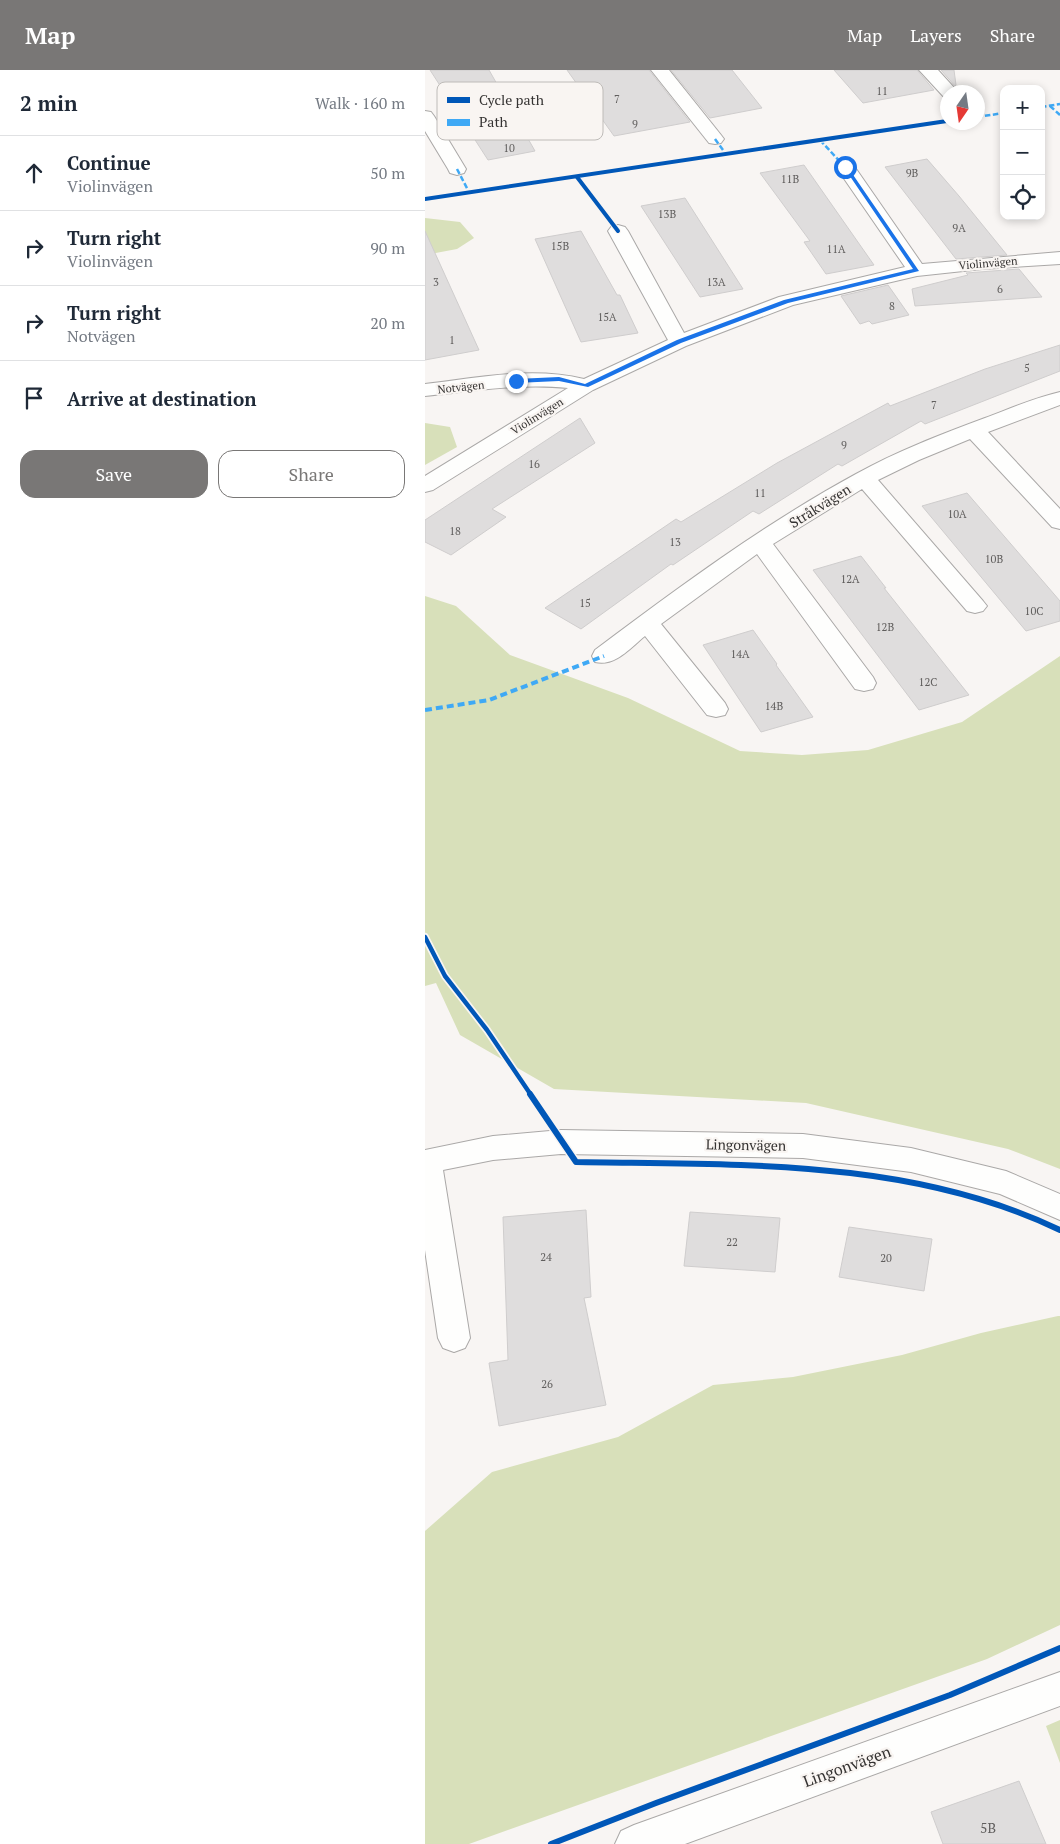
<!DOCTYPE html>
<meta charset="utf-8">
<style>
body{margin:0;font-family:"PT Serif",serif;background:#f6f6f7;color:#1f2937}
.controls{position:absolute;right:15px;top:15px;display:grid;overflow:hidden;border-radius:10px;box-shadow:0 2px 8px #0003}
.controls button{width:45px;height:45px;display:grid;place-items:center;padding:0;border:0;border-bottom:1px solid #e0e1e3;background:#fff;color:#1f2937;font:25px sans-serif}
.compass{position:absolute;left:515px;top:15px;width:45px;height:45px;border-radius:50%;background:#fff;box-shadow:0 2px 8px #0003;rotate:193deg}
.stop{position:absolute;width:15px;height:15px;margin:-11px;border:4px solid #1a73e8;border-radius:50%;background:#fff}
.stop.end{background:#1a73e8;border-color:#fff;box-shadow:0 1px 5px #0008}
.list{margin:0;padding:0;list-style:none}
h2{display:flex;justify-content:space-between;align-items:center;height:65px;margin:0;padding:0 20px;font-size:21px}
h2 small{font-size:16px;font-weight:400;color:#747a83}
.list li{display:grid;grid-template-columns:32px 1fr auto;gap:15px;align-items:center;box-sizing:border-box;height:75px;padding:0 20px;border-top:1px solid #e0e1e3}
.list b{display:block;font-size:19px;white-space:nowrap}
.list p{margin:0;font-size:16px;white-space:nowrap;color:#747a83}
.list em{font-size:16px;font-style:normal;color:#747a83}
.actions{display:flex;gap:10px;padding:15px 20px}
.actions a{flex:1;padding:11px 0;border:1px solid #797776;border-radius:15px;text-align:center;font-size:18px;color:#797776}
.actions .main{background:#797776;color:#fff}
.icon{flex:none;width:28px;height:28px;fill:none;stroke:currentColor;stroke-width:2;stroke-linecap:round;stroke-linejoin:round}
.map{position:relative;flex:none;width:635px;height:1774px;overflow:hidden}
header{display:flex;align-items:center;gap:30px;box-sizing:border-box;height:70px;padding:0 25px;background:#797776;color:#fff}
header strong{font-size:24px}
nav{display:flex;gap:28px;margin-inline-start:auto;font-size:18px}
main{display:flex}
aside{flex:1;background:#fff}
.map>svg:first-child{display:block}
.green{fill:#d8e0ba}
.building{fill:#dfdddd;stroke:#cfcdcd}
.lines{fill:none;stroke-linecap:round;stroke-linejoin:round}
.minor-casing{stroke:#aaa8a7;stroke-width:2}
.minor{fill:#fefefd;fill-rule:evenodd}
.quiet-far1{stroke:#3fa9f5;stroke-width:2.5;stroke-dasharray:5.5 2.5;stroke-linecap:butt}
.quiet{stroke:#3fa9f5;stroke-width:4;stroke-dasharray:7 4;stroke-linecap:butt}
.cycleway-far2-casing{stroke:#f9f5f2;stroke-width:6}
.cycleway-far1-casing{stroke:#f9f5f2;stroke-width:8}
.cycleway-casing{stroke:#f9f5f2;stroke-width:9}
.cycleway-far2{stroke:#0057b8;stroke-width:4}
.cycleway-far1{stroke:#0057b8;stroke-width:4.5}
.cycleway{stroke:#0057b8;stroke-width:6}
.route{fill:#1a73e8}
.labels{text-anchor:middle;stroke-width:4.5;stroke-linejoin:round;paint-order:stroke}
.number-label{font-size:11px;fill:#605e5d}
.far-street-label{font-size:11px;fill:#353332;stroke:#f9f5f2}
.street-label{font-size:14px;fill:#353332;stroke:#f9f5f2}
.near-number-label{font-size:14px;fill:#605e5d}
.near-street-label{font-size:16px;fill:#353332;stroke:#f9f5f2}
.key{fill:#f9f5f2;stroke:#bebbb8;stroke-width:1}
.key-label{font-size:14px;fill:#353332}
</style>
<header>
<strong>Map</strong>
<nav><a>Map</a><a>Layers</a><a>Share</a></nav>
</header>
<main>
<aside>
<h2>2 min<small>Walk · 160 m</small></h2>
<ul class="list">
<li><svg class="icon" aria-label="ahead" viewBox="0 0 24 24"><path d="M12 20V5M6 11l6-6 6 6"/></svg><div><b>Continue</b><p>Violinvägen</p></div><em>50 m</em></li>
<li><svg class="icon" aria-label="right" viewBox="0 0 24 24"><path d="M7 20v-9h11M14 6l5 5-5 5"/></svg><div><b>Turn right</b><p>Violinvägen</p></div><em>90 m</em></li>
<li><svg class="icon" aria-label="right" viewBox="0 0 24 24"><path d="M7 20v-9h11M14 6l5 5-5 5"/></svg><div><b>Turn right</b><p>Notvägen</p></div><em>20 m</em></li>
<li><svg class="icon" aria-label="arrive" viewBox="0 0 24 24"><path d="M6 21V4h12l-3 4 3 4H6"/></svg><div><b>Arrive at destination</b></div></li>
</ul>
<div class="actions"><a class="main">Save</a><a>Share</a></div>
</aside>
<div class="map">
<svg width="635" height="1774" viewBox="0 0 635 1774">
<rect width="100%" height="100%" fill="#f8f5f3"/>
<g class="green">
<polygon points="0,148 35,152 49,168 32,179 0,185"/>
<polygon points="0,353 25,357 32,377 0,395"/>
<polygon points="0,526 31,536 85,585 203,628 315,681 377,685 443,680 537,652 635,586 635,1099 583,1079 381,1033 129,1019 35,965 11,913 0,916"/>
<polygon points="633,1246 635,1246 635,1555 562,1589 44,1774 0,1774 0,1461 67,1402 193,1367 288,1315 368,1307 477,1285 556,1263"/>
<polygon points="635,1650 635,1693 621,1656"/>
</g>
<g class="building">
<polygon points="5,0 64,0 110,81 63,90"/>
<polygon points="142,0 224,0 265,52 189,66"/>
<polygon points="246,0 307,0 337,38 285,48"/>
<polygon points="409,0 492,0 509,20 438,33"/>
<polygon points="516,0 529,0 531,15 530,16"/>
<polygon points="502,89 534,126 582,185 531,189 460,97"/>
<polygon points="379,95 449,195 401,204 379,172 385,171 335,103"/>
<polygon points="260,128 318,219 275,227 216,136"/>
<polygon points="0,161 54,280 0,290"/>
<polygon points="156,161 192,225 195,225 213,263 156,272 110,169"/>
<polygon points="594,199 617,227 490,236 487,219 543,205 541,203"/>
<polygon points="463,215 484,245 447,254 444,251 435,254 416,226"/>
<polygon points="635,275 635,301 500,354 496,351 417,396 413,394 334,444 328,441 248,495 246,494 156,559 120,538 251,449 256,452 352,393 463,333 465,336 560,299"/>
<polygon points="155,348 170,373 67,439 81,447 26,485 0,472 0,450"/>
<polygon points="542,423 635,531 635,551 601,561 497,436"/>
<polygon points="436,486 461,518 459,518 544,625 494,640 388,500"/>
<polygon points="328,560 352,594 351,595 388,647 336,662 278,575"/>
<polygon points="161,1140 166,1227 159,1228 181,1335 74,1356 64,1293 83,1290 78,1147"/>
<polygon points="265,1142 355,1148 350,1202 259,1196"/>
<polygon points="424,1157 507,1169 499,1221 414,1207"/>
<polygon points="594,1711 621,1774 518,1774 506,1742"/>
</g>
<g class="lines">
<g class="minor-casing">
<g id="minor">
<polygon points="226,0 244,0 296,65 299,69 296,73 290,74 284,73"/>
<polygon points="494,0 513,0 533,22 522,22 522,27 518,26"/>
<polygon points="0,41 6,42 9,46 41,99 39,103 32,105 25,103 23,99 0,61"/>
<path d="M420,91L427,93L497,194L635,182V194L557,199L492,206L368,235L261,276L168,320L8,420L0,422V406L143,318C95,313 48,321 0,326V314C52,308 107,296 159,309L243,270L183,161L186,157L193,155L200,157L203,161L259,263L354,227L480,197L411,97L413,93Z"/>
<path d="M635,322V335L563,362L635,439V459L627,457L545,369L494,390L453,410L558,531L562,536L558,541L550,543L542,541L437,419L348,474L448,607L451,613L448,619L439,621L430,619L332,484L236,554L300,633L303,639L300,645L291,647L282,645L220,566C205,578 190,597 170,592L167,586L170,580C254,517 339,454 431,404C472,381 517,364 560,348C584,339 609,328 635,322Z"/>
<polygon points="136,1060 378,1064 486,1078 581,1101 635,1124 635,1150 575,1124 486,1102 378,1088 136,1084 68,1090 18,1100 45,1268 40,1278 29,1282 18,1278 13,1268 0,1180 0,1080 68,1066"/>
<polygon points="635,1602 635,1636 260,1774 190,1774 196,1761 209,1755"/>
</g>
</g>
<use href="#minor" class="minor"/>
<g class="quiet-far1">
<polyline points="625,36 635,45"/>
<polyline points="616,37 635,34"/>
<polyline points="552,47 579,43"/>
<polyline points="290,69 301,84"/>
<polyline points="395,70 420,97"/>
<polyline points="32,99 44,122"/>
</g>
<polyline class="quiet" points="0,640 64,630 179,586"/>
<g class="cycleway-far2-casing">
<g id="cycleway-far2">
<polyline points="152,107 193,161"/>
<polyline points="0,129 522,51"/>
</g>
</g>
<g class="cycleway-far1-casing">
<polyline id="cycleway-far1" points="0,867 20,906 62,960 106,1025"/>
</g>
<g class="cycleway-casing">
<g id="cycleway">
<path d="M105,1024L151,1092C313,1095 485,1088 635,1160"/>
<polyline points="126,1774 231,1733 525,1625 635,1578"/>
</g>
</g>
<use href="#cycleway-far2" class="cycleway-far2"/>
<use href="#cycleway-far1" class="cycleway-far1"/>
<use href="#cycleway" class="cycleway"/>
</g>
<polygon class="route" points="418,96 422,96 494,201 363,233 256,273 163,317 134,311 91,313 88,311 91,309 134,307 160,314 252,270 359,230 488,199"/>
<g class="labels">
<g class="number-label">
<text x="457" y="25">11</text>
<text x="192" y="33">7</text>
<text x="210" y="58">9</text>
<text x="84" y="82">10</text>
<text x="487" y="107">9B</text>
<text x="365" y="113">11B</text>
<text x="242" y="148">13B</text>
<text x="534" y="162">9A</text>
<text x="135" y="180">15B</text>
<text x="411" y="183">11A</text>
<text x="11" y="216">3</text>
<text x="291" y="216">13A</text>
<text x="575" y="223">6</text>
<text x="467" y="240">8</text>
<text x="182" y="251">15A</text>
<text x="27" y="274">1</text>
<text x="602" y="302">5</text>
<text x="509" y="339">7</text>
<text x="419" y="379">9</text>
<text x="109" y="398">16</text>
<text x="335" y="427">11</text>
<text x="532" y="448">10A</text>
<text x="30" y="465">18</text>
<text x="250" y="476">13</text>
<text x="569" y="493">10B</text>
<text x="425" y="513">12A</text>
<text x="160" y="537">15</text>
<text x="609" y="545">10C</text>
<text x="460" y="561">12B</text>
<text x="315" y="588">14A</text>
<text x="503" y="616">12C</text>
<text x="349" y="640">14B</text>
<text x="307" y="1176">22</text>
<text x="121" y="1191">24</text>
<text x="461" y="1192">20</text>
<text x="122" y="1318">26</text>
</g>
<g class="far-street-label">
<text transform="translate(563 193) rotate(-5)" y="4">Violinvägen</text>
<text transform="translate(36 317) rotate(-6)" y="4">Notvägen</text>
<text transform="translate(112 346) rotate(-32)" y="4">Violinvägen</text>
</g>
<g class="street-label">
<text transform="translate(395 436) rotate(-32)" y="5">Stråkvägen</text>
<text transform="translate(321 1075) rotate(1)" y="5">Lingonvägen</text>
</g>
<g class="near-number-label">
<text x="563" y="1763">5B</text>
</g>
<g class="near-street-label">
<text transform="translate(422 1696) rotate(-20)" y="6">Lingonvägen</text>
</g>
</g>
<rect x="12" y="12" width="166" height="58" rx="8" class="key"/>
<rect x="22" y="27" width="23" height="6" fill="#0057b8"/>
<rect x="22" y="49" width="23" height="7" fill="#3fa9f5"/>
<g class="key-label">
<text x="54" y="35">Cycle path</text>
<text x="54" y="57">Path</text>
</g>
</svg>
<div class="controls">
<button>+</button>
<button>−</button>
<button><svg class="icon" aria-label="locate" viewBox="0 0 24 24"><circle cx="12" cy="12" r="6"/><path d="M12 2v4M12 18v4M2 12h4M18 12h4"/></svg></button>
</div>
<svg class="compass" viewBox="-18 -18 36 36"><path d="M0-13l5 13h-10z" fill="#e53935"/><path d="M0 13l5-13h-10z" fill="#747a83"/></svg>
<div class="stop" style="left:420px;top:97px"></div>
<div class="stop end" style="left:91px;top:311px"></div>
</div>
</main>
